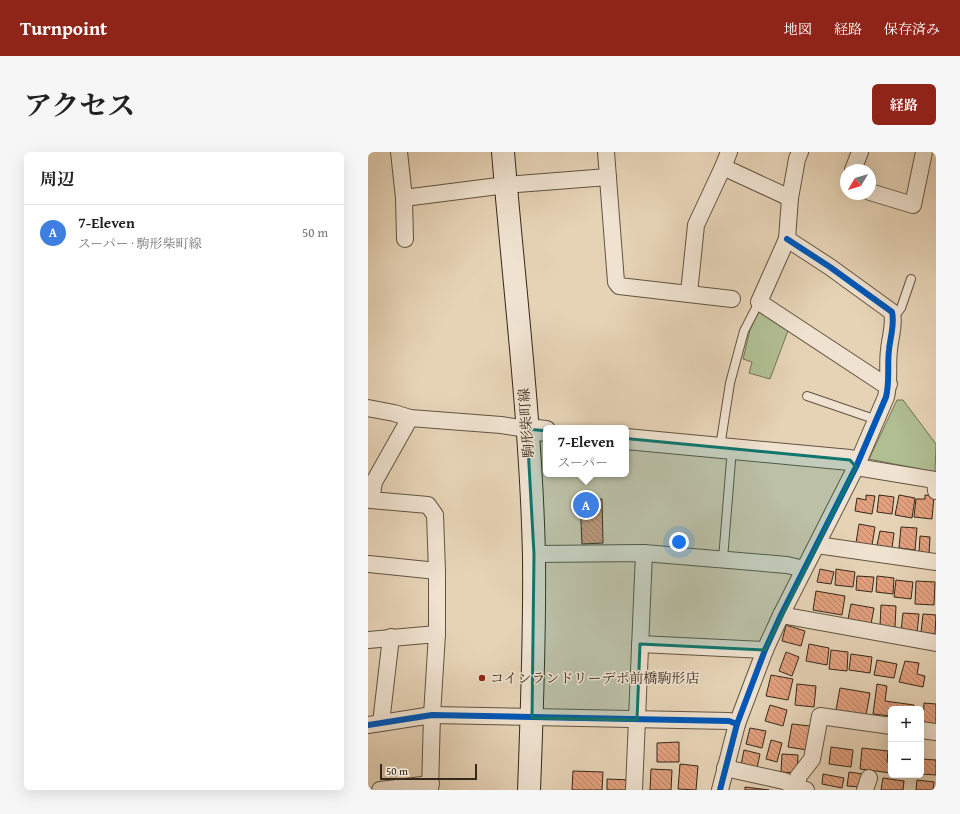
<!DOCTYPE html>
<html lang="ja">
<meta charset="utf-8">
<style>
body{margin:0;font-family:"Gentium Book Plus","Noto Serif JP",serif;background:#f6f6f6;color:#222}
.controls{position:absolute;right:12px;bottom:12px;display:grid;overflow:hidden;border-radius:6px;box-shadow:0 4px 16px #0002}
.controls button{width:36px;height:36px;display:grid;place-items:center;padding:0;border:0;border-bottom:1px solid #e0e0e0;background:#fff;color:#222;font:20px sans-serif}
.compass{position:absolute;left:472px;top:12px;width:36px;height:36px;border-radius:50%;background:#fff;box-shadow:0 4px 16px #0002;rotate:232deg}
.scale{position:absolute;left:12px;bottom:10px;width:97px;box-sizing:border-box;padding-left:4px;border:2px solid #362919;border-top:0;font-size:11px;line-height:14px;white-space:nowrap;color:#362919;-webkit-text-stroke:3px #efe2d0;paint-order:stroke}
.you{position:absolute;left:311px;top:390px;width:14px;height:14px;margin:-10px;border:3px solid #fff;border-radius:50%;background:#1a73e8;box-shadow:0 0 0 6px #1a73e833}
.badge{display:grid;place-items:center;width:26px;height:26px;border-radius:50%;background:#8f2418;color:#fff;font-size:13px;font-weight:700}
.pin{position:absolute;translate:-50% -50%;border:2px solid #fff;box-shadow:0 1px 4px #0006}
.popup{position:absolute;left:175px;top:273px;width:86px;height:52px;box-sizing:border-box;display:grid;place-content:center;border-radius:6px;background:#fff;filter:drop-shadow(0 1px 3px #0005);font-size:13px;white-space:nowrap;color:#767676}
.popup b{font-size:15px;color:#222}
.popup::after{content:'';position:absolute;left:50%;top:100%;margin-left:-8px;border:8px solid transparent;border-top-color:#fff}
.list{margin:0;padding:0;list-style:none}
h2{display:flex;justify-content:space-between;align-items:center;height:52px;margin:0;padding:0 16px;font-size:17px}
h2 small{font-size:13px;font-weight:400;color:#767676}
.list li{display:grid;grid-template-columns:26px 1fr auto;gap:12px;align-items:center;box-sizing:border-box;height:56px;padding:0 16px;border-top:1px solid #e0e0e0}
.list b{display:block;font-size:15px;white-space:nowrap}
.list p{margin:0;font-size:13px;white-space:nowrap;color:#767676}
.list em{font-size:13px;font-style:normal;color:#767676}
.map{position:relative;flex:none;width:568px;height:638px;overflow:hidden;border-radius:6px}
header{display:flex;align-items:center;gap:24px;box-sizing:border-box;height:56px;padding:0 20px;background:#8f2418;color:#fff}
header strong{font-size:19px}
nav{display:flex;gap:22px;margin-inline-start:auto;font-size:14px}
.intro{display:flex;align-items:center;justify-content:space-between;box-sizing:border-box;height:96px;padding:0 24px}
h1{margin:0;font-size:28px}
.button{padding:10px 18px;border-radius:6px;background:#8f2418;color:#fff;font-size:14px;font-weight:700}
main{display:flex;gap:24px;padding:0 24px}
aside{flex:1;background:#fff;border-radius:6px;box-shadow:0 4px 16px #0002}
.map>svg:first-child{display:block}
.green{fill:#b0be92;stroke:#737456}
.building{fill:url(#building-back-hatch);stroke:#362919}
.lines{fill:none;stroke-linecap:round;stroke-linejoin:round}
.service-casing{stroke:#625440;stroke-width:10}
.minor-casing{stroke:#625440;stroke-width:18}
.tertiary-casing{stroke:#625440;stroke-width:22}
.secondary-casing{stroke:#362919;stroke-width:24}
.service{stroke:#efe2d0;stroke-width:8}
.minor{stroke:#efe2d0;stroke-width:16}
.tertiary{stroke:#efe2d0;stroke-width:20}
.secondary{stroke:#efe2d0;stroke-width:22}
.cycleway-casing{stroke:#efe2d0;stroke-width:8}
.cycleway{stroke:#0057b8;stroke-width:6}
.marked{fill:#0f766e;fill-opacity:0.2;stroke:#0f766e;stroke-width:3;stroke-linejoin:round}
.poi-dot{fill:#8f2418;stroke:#efe2d0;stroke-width:1.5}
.labels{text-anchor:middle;stroke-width:3;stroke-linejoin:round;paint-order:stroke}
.street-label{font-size:14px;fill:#362919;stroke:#efe2d0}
.poi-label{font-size:14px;fill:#362919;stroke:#efe2d0;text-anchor:start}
</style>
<header>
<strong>Turnpoint</strong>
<nav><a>地図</a><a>経路</a><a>保存済み</a></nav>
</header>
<div class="intro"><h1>アクセス</h1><a class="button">経路</a></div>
<main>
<aside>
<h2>周辺<small></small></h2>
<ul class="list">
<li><span class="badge" style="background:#3f7fe0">A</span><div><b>7-Eleven</b><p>スーパー · 駒形柴町線</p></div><em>50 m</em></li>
</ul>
</aside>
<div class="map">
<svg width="568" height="638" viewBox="0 0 568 638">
<defs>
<pattern id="building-back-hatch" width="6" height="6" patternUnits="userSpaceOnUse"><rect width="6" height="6" fill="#e3a17f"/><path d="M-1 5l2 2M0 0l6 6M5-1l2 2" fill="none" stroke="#b98367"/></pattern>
</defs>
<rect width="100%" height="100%" fill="#e6d3b6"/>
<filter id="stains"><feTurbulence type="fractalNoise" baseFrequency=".005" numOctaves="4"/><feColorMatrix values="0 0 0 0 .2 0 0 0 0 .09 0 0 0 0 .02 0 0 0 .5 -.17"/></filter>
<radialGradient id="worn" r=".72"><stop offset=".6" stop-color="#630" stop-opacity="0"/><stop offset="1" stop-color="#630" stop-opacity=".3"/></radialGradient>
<g class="green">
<polygon points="397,159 421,176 402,227 381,221 384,210 375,207 382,178 390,161"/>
<polygon points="529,248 535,248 568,292 567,320 501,307"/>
</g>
<g class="building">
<polygon points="498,343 507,344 504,362 487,359 489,346 498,348"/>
<polygon points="511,343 526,345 524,362 509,360"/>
<polygon points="531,343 547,346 544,366 527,363"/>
<polygon points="557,343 566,344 564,367 546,365 548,347 557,347"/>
<polygon points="234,347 235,391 214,392 212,348"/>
<polygon points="491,372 507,375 504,393 488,391"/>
<polygon points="533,375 549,376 547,398 531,396"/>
<polygon points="512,379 526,381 524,396 509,393"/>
<polygon points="552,384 562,385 561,402 551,401"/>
<polygon points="452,417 466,420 463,432 449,430"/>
<polygon points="468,417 487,420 485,435 467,433"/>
<polygon points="489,424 506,425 504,440 488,438"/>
<polygon points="509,424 526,426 525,442 508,440"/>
<polygon points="528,428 545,430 543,447 526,445"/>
<polygon points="548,429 567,430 566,453 547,452"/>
<polygon points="448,439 477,444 474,463 445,458"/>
<polygon points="483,452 506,456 503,472 480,467"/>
<polygon points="513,453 528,454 527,475 512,474"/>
<polygon points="535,461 551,462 549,481 533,479"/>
<polygon points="555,462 568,463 567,482 553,480"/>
<polygon points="418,473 437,479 433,494 414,489"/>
<polygon points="441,492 461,496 459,513 438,509"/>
<polygon points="463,498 480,500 479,519 461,517"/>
<polygon points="418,500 431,505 424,524 411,519"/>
<polygon points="483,502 504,505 502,521 481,518"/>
<polygon points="509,508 529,512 526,526 506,523"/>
<polygon points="537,509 551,511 549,522 557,524 555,535 531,530"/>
<polygon points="403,523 425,527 420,548 398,544"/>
<polygon points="429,532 448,534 446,555 427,553"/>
<polygon points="509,532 519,534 517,549 546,553 545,557 523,557 523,564 505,562"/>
<polygon points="472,536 502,541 498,563 468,558"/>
<polygon points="556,551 568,552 568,573 555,572"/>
<polygon points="402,553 419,558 415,574 397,569"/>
<polygon points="424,572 442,574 439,598 420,595"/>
<polygon points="382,576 398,579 394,596 378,592"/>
<polygon points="403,588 414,591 409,610 398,607"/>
<polygon points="311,590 311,610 289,610 289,591"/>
<polygon points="463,595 485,598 483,615 461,612"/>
<polygon points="494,596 520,599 519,610 523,611 523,621 492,617"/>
<polygon points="376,598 392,602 389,616 373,613"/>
<polygon points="414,602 430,603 429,621 413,620"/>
<polygon points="553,607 568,608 568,623 553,622"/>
<polygon points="312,612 330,614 328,638 310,637"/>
<polygon points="283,617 304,618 303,638 282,638"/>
<polygon points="205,619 235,620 234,638 204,638"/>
<polygon points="481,620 495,622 494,635 479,634"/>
<polygon points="455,622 476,626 474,636 454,632"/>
<polygon points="515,626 536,629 535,638 513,638"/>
<polygon points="239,627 263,628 262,638 239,638"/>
<polygon points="549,628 566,630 565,638 548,638"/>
<polygon points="377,635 401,638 377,638"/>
</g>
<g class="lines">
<g class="service-casing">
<g id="service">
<polyline points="525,166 533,156 543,127"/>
<polyline points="439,244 509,268"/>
<polyline points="352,295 362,231 376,179 391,150"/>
<polyline points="355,407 364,296"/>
</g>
</g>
<g class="minor-casing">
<g id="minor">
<polyline points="31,0 36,46 37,87"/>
<polyline points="238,0 248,130 251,134 364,147"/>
<polyline points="432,0 429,7 422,46 419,87 391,150 514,231 521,232"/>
<polyline points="355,15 361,0"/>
<polyline points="485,18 492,0"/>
<polyline points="502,40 545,53 556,0"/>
<polyline points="36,46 138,33 240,25"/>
<polyline points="321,141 328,73 355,15 422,46"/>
<polyline points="0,256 26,261 42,266 133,273 159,277"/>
<polyline points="42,266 6,330 3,348 60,353 67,363 69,419 69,482"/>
<polyline points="488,315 567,328 568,339"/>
<polyline points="449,393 568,410"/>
<polyline points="166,402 276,401 419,413 436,417"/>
<polyline points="1,412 69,419"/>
<polyline points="413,463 568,491"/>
<polyline points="0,488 69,482 64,563 62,638"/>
<polyline points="272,492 397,498"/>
<polyline points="13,571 23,485"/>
<polyline points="0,573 64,563 361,569 369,572"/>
<polyline points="553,578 568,580"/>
<polyline points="357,616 416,629 430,636 438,638"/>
<polyline points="430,636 430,625 444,607 452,564 523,574"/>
<polyline points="12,638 63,632"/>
<polyline points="266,638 276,401"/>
<path d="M352,638L369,572L397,498L413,463L488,315L518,245C522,229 519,214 521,198C522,186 527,172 524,160L462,115L419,87"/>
<polyline points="497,638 501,626"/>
</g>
</g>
<g class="tertiary-casing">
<g id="tertiary">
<polyline points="159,277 178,279"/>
<polyline points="258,287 482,308 488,315"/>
</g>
</g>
<g class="secondary-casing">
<path id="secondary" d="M135,0C146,134 163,269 166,404C167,482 164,560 161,638"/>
</g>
<use href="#service" class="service"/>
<use href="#minor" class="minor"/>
<use href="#tertiary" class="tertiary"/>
<use href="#secondary" class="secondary"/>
<g class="cycleway-casing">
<g id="cycleway">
<polyline points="0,573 64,563 361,569 369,572"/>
<path d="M352,638L369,572L397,498L413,463L488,315L518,245C522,229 519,214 521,198C522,186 527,172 524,160L462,115L419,87"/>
</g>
</g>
<use href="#cycleway" class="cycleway"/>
</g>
<path class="marked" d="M159,277L482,308L488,315L397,498L272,492L269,568L164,566L166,402Z"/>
<circle class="poi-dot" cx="114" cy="526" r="4"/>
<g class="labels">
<g class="street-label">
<text transform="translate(158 271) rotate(-94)" y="5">駒形柴町線</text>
</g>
<g class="poi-label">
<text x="122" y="531">コインランドリーデポ前橋駒形店</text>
</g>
</g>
<rect width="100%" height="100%" filter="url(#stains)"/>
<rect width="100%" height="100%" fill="url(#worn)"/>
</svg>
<div class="controls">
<button>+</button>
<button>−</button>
</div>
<svg class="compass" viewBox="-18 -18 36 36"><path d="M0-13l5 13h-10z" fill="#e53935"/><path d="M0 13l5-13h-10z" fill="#767676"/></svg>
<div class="scale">50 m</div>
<div class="you"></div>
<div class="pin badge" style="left:218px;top:353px;background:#3f7fe0">A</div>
<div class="popup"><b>7-Eleven</b>スーパー</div>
</div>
</main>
